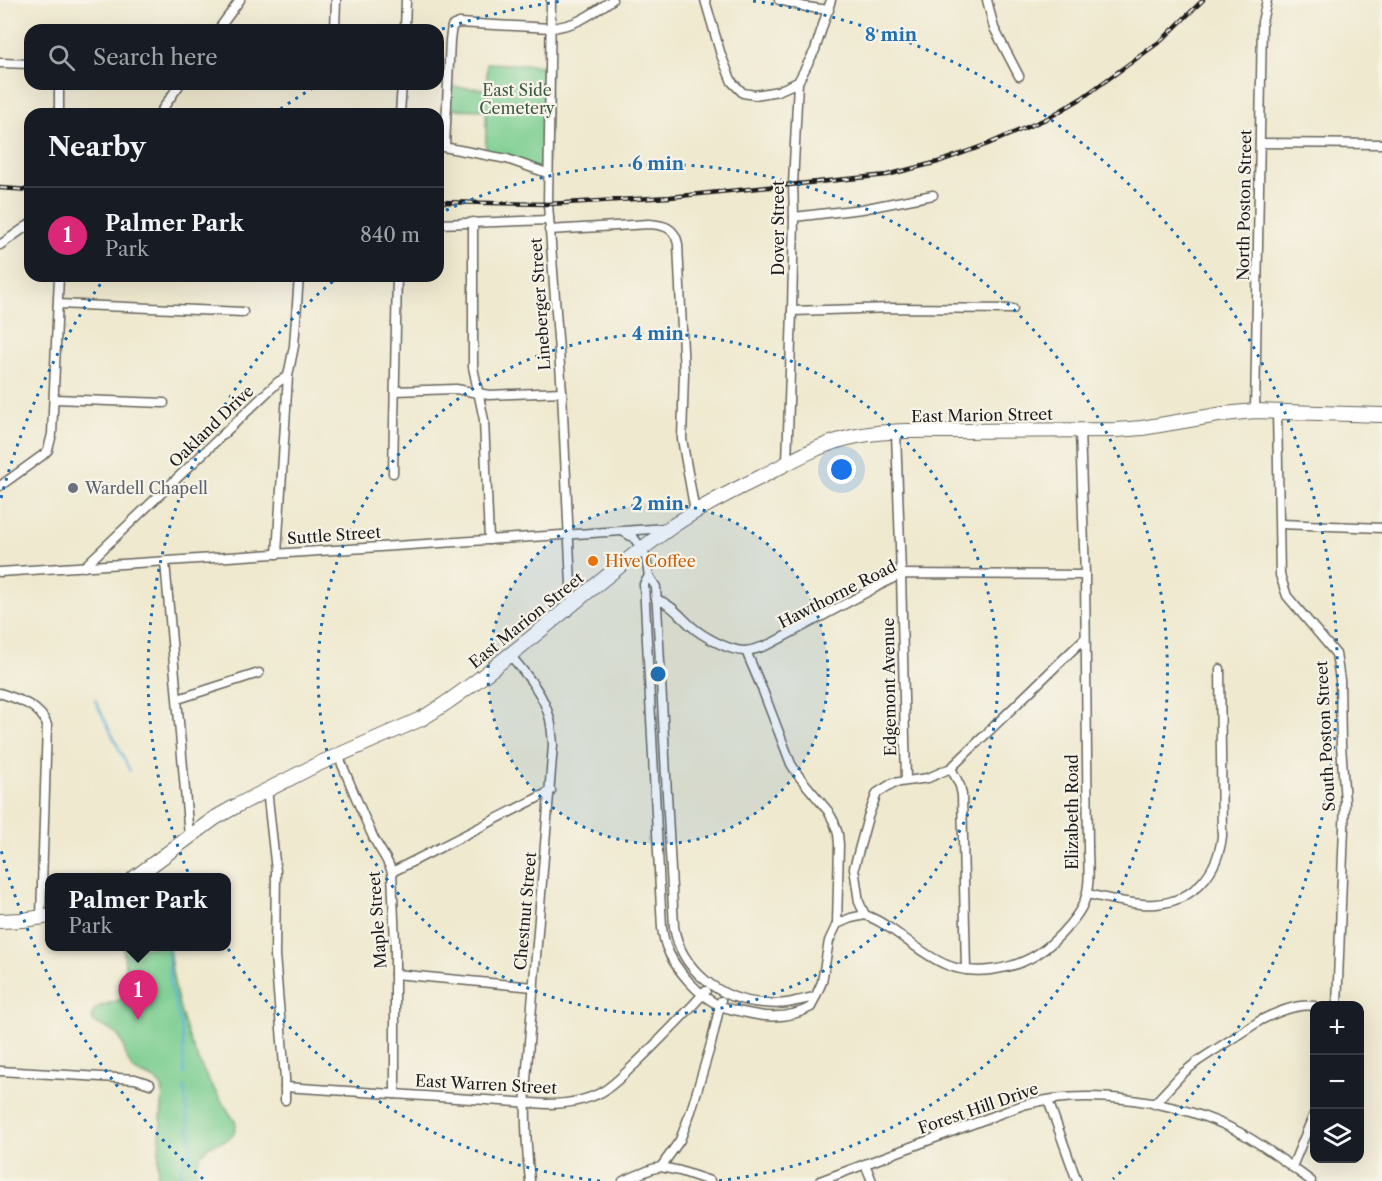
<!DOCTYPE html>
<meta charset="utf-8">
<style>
body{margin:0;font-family:"Libre Caslon Text",serif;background:#20242c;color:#f1f3f6}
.controls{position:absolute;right:18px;bottom:18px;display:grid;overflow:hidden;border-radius:12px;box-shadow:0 6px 24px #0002}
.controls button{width:54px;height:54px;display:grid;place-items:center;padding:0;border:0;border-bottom:2px solid #363941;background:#171b24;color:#f1f3f6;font:30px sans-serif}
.you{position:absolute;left:842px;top:470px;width:21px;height:21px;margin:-15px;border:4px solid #fff;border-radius:50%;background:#1a73e8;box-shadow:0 0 0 9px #1a73e833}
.badge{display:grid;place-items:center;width:39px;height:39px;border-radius:50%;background:#db2777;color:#fff;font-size:20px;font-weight:700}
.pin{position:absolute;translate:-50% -50px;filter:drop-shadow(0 2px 3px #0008)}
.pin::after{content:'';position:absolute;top:32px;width:21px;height:18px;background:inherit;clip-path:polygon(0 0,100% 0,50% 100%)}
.popup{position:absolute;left:45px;top:873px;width:186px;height:78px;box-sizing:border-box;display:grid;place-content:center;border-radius:12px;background:#171b24;filter:drop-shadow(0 2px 4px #0005);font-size:20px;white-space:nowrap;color:#9ea1a6}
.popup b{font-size:22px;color:#f1f3f6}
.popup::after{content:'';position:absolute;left:50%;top:100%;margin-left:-12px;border:12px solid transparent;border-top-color:#171b24}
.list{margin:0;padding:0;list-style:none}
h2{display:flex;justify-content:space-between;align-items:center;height:78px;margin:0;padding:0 24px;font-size:26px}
h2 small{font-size:20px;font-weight:400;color:#9ea1a6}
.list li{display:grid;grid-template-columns:39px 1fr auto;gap:18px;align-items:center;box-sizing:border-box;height:96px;padding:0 24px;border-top:2px solid #363941}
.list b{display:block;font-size:22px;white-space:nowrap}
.list p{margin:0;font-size:20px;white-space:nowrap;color:#9ea1a6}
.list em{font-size:20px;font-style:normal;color:#9ea1a6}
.icon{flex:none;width:33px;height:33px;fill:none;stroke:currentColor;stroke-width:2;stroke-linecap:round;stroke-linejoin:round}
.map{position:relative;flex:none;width:1382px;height:1181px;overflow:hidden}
.search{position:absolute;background:#171b24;box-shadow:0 6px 24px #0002;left:24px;top:24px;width:420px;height:66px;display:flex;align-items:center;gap:15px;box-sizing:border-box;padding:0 21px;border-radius:18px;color:#9ea1a6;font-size:22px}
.panel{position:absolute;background:#171b24;box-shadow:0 6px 24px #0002;left:24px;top:108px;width:420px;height:174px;border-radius:18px}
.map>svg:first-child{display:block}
.green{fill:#7bce91;stroke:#4c7556;stroke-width:1.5}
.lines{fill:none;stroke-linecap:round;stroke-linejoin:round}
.stream{stroke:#5dacd7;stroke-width:2}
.street-casing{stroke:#66645b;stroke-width:11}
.primary-casing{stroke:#66645b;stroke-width:16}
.street{stroke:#fff;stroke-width:8}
.primary{stroke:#fff;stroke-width:14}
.rail-casing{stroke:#1c1c1c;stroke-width:4.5}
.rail{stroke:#f7f3e8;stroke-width:2;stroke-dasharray:7;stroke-linecap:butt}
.ring{fill:none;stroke:#1f6fb2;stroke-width:3;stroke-dasharray:3 6}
.worship-dot{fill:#6b7280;stroke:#f7f3e8;stroke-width:2}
.food-dot{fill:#e8710a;stroke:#f7f3e8;stroke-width:2}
.labels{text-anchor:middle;stroke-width:4.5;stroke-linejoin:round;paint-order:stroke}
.park-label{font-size:16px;fill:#3d5a45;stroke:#f7f3e8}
.street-label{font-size:16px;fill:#1c1c1c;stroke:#f7f3e8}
.worship-label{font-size:16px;fill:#5b616d;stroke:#f7f3e8;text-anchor:start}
.food-label{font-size:16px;fill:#c56008;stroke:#f7f3e8;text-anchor:start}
.centre{fill:#1f6fb2;stroke:#f7f3e8;stroke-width:3}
.ring-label{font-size:18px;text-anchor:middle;font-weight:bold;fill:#1f6fb2;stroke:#f7f3e8;stroke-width:4.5;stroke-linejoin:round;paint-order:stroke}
</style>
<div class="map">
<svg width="1382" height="1181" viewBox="0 0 1382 1181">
<rect width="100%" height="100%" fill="#f7f3e8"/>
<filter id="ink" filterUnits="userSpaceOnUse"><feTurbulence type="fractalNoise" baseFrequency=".0167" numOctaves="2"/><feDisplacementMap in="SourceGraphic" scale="12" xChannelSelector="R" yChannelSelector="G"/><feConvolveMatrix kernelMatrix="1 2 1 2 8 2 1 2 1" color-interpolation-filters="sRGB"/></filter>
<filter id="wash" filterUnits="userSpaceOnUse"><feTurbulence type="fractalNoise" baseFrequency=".008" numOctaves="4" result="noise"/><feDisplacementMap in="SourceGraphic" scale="24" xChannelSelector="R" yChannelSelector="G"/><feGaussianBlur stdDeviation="1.35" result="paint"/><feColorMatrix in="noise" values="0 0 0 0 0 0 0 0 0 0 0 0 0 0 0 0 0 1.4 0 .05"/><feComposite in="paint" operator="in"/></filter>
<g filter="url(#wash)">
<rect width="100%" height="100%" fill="#efe9cf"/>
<g class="green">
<polygon points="487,63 550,66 547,173 486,154 486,110 446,109 448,87 487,89"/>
<path d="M123,947H169C173,990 184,1033 204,1072C213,1089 225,1106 236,1123C235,1148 214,1136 202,1153C196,1161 197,1171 196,1181H157L163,1091C159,1076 144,1078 134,1070C124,1061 126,1044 118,1036C111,1029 102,1026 93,1022C89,1001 111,1007 124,997C128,980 125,963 123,947Z"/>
</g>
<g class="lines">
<g class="stream">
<polyline points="95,700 130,771"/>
<polyline points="168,946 170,985 181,1026 183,1044 184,1074"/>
<polyline points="180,1181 181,1168 190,1154 191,1145 184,1087"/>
</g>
</g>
</g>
<g filter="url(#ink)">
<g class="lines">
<g class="street-casing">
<g id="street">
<polyline points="551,0 548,204 562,392 572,606"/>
<polyline points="705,0 721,55 732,82 743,93 755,95 778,91 798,82"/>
<polyline points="779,0 806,7 829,10"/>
<polyline points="987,0 994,28 1019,76"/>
<polyline points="218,30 240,0"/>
<polyline points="335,30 336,0"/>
<polyline points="405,30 406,0"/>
<polyline points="0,63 30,64"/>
<polyline points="59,114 59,84"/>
<polyline points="159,114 180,84"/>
<polyline points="400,114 402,84"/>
<polyline points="1260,143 1382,144"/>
<polyline points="438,146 507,159 547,173"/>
<path d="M445,146L450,40L452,26L459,23L551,28C578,25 590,15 612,0"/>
<polyline points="794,217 862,209 933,195"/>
<polyline points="473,222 473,367 484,420 489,540"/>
<polyline points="438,224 549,220"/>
<path d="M549,230L649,224C665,225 675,228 678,244L684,373L682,439L695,512"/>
<polyline points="0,245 30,224"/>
<polyline points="58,304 243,312"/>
<polyline points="792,311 894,308 1013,309"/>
<polyline points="395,391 456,389 489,395 562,392"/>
<polyline points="54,399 164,403"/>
<polyline points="1255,411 1262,22 1267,0"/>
<polyline points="1277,411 1280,575 1287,596 1336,654 1340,680 1341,745 1345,802 1337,1006"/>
<polyline points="896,433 901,574 906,780"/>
<polyline points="787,463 792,311 794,217 793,185 798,82 815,50 831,0"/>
<polyline points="393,473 397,276"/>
<polyline points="0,486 43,455 48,450 52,434 59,276"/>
<polyline points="1280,524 1382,528"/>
<path d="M624,532L634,538L642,549L646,558L649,576L656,587L674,927C681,970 721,1001 764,1003C774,1004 787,1004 796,1001C803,1000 808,998 815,997"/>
<polyline points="277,554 288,376"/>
<polyline points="165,562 189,836"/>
<polyline points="84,567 278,382 288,376 294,346 299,276"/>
<polyline points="0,572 667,528"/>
<path d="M649,576L644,584L662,928C663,934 664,940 666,946C674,968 699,997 721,1006C731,1010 742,1012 752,1014C771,1018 793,1017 811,1007L822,982L829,941L837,924L839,845L838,834L834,822L828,811L798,775L791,764L763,691L746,651"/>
<path d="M656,599C671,604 679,615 690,625C702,636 729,651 745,651C755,650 763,647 772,643L901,574L1085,575"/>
<path d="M510,655C525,673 543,693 549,716C552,725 552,735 553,745L526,1080C525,1114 526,1147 530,1181"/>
<path d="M0,693C17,699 40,705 47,725L41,917"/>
<polyline points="178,699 259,673"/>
<path d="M338,755C350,783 361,811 374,839C380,850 388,860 392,872L395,943V1094"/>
<polyline points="951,768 960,786 962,795 966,970"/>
<polyline points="267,789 276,871 275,955 285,1078 285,1100"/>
<polyline points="392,872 551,791"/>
<path d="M1087,894C1107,898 1136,906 1156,904C1194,901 1218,872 1222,836L1220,669"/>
<polyline points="865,915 859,902 854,868 868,817 877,793 893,783 928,778 951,768 1085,638"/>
<path d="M837,924L851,918L865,915C895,926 917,953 947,965C974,976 1011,970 1036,955C1049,947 1060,936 1069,925C1075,918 1081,910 1084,902C1091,885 1088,864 1088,847L1085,575L1080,430"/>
<polyline points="395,974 534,987"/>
<polyline points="0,1071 135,1079 150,1084"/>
<path d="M285,1087L547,1104C566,1104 585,1101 602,1092C614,1085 624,1074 634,1065C659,1041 683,1016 706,991"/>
<polyline points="1048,1100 1077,1181"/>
<path d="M1154,1104L1182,1074L1198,1061L1261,1020C1275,1013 1299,1003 1314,1006"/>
<polyline points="865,1164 872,1181"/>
<polyline points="661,1167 680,1171 710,1181"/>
<polyline points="1292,1167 1314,1114"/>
<polyline points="623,1181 652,1169 661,1167 680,1140 691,1111 711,1044 721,1001"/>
<path d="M820,1181L1023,1105C1087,1087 1181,1101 1239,1132C1264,1145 1288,1164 1311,1181"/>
</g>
</g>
<g class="primary-casing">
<g id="primary">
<path d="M134,878L215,818L238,805L316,765L421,719C450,702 476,682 502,661C559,617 612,569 670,528C698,508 730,492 761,477C788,463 814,447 844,439C880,429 920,431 957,431C1010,431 1063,430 1116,430L1142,428L1224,414L1255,411L1382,415"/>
<polyline points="0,921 23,920 50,916"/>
</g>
</g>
<use href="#street" class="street"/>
<use href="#primary" class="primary"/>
<g class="rail-casing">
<g id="rail">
<polyline points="0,188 30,190"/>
<polyline points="438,202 548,204 670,197 887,175 938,162 988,144 1048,118 1082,98 1162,40 1203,0"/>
</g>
</g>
<use href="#rail" class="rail"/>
</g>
</g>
<circle cx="658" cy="674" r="170" fill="#1f6fb2" fill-opacity=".12"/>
<g class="ring">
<circle cx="658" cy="674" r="170"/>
<circle cx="658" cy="674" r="340"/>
<path d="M600 1181A510 510 0 0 1 337 278M438 214A510 510 0 1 1 716 1181"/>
<path d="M203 1179A680 680 0 0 1 1 850M1 498A680 680 0 0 1 104 279M273 114A680 680 0 0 1 318 85M442 29A680 680 0 0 1 563 1M753 1A680 680 0 0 1 1113 1179"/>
</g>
<circle class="worship-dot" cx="73" cy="488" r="6"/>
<circle class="food-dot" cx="593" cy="561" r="6"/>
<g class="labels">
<g class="park-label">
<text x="517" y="96">East Side<tspan x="517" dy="18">Cemetery</tspan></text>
</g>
<g class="street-label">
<text transform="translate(1244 205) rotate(-89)" y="6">North Poston Street</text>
<text transform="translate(778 228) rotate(-90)" y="6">Dover Street</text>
<text transform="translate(540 304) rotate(-94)" y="6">Lineberger Street</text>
<text transform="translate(982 415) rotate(-1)" y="6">East Marion Street</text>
<text transform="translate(211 426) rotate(-44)" y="6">Oakland Drive</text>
<text transform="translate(334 535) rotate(-4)" y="6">Suttle Street</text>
<text transform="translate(837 594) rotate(-27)" y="6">Hawthorne Road</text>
<text transform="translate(526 620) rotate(-39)" y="6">East Marion Street</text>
<text transform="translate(889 687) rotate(-91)" y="6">Edgemont Avenue</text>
<text transform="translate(1325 736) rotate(-93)" y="6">South Poston Street</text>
<text transform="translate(1072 812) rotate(-90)" y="6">Elizabeth Road</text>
<text transform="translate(525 911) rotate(-85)" y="6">Chestnut Street</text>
<text transform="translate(377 920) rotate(-94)" y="6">Maple Street</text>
<text transform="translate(486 1084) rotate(3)" y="6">East Warren Street</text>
<text transform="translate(978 1108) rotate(-19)" y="6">Forest Hill Drive</text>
</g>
<g class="worship-label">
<text x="85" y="494">Wardell Chapell</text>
</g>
<g class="food-label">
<text x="605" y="567">Hive Coffee</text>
</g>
</g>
<circle cx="658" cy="674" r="9" class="centre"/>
<g class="ring-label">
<text x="891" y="41">8 min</text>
<text x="658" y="170">6 min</text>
<text x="658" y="340">4 min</text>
<text x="658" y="510">2 min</text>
</g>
</svg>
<div class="controls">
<button>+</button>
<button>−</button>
<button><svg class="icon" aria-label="layers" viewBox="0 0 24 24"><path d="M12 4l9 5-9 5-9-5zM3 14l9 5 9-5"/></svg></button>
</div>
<div class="you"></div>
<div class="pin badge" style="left:138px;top:1020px">1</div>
<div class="popup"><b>Palmer Park</b>Park</div>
<div class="search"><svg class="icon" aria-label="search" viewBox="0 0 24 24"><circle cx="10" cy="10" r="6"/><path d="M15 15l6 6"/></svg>Search here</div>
<section class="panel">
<h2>Nearby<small></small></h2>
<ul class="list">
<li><span class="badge">1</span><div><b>Palmer Park</b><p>Park</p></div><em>840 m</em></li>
</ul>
</section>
</div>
